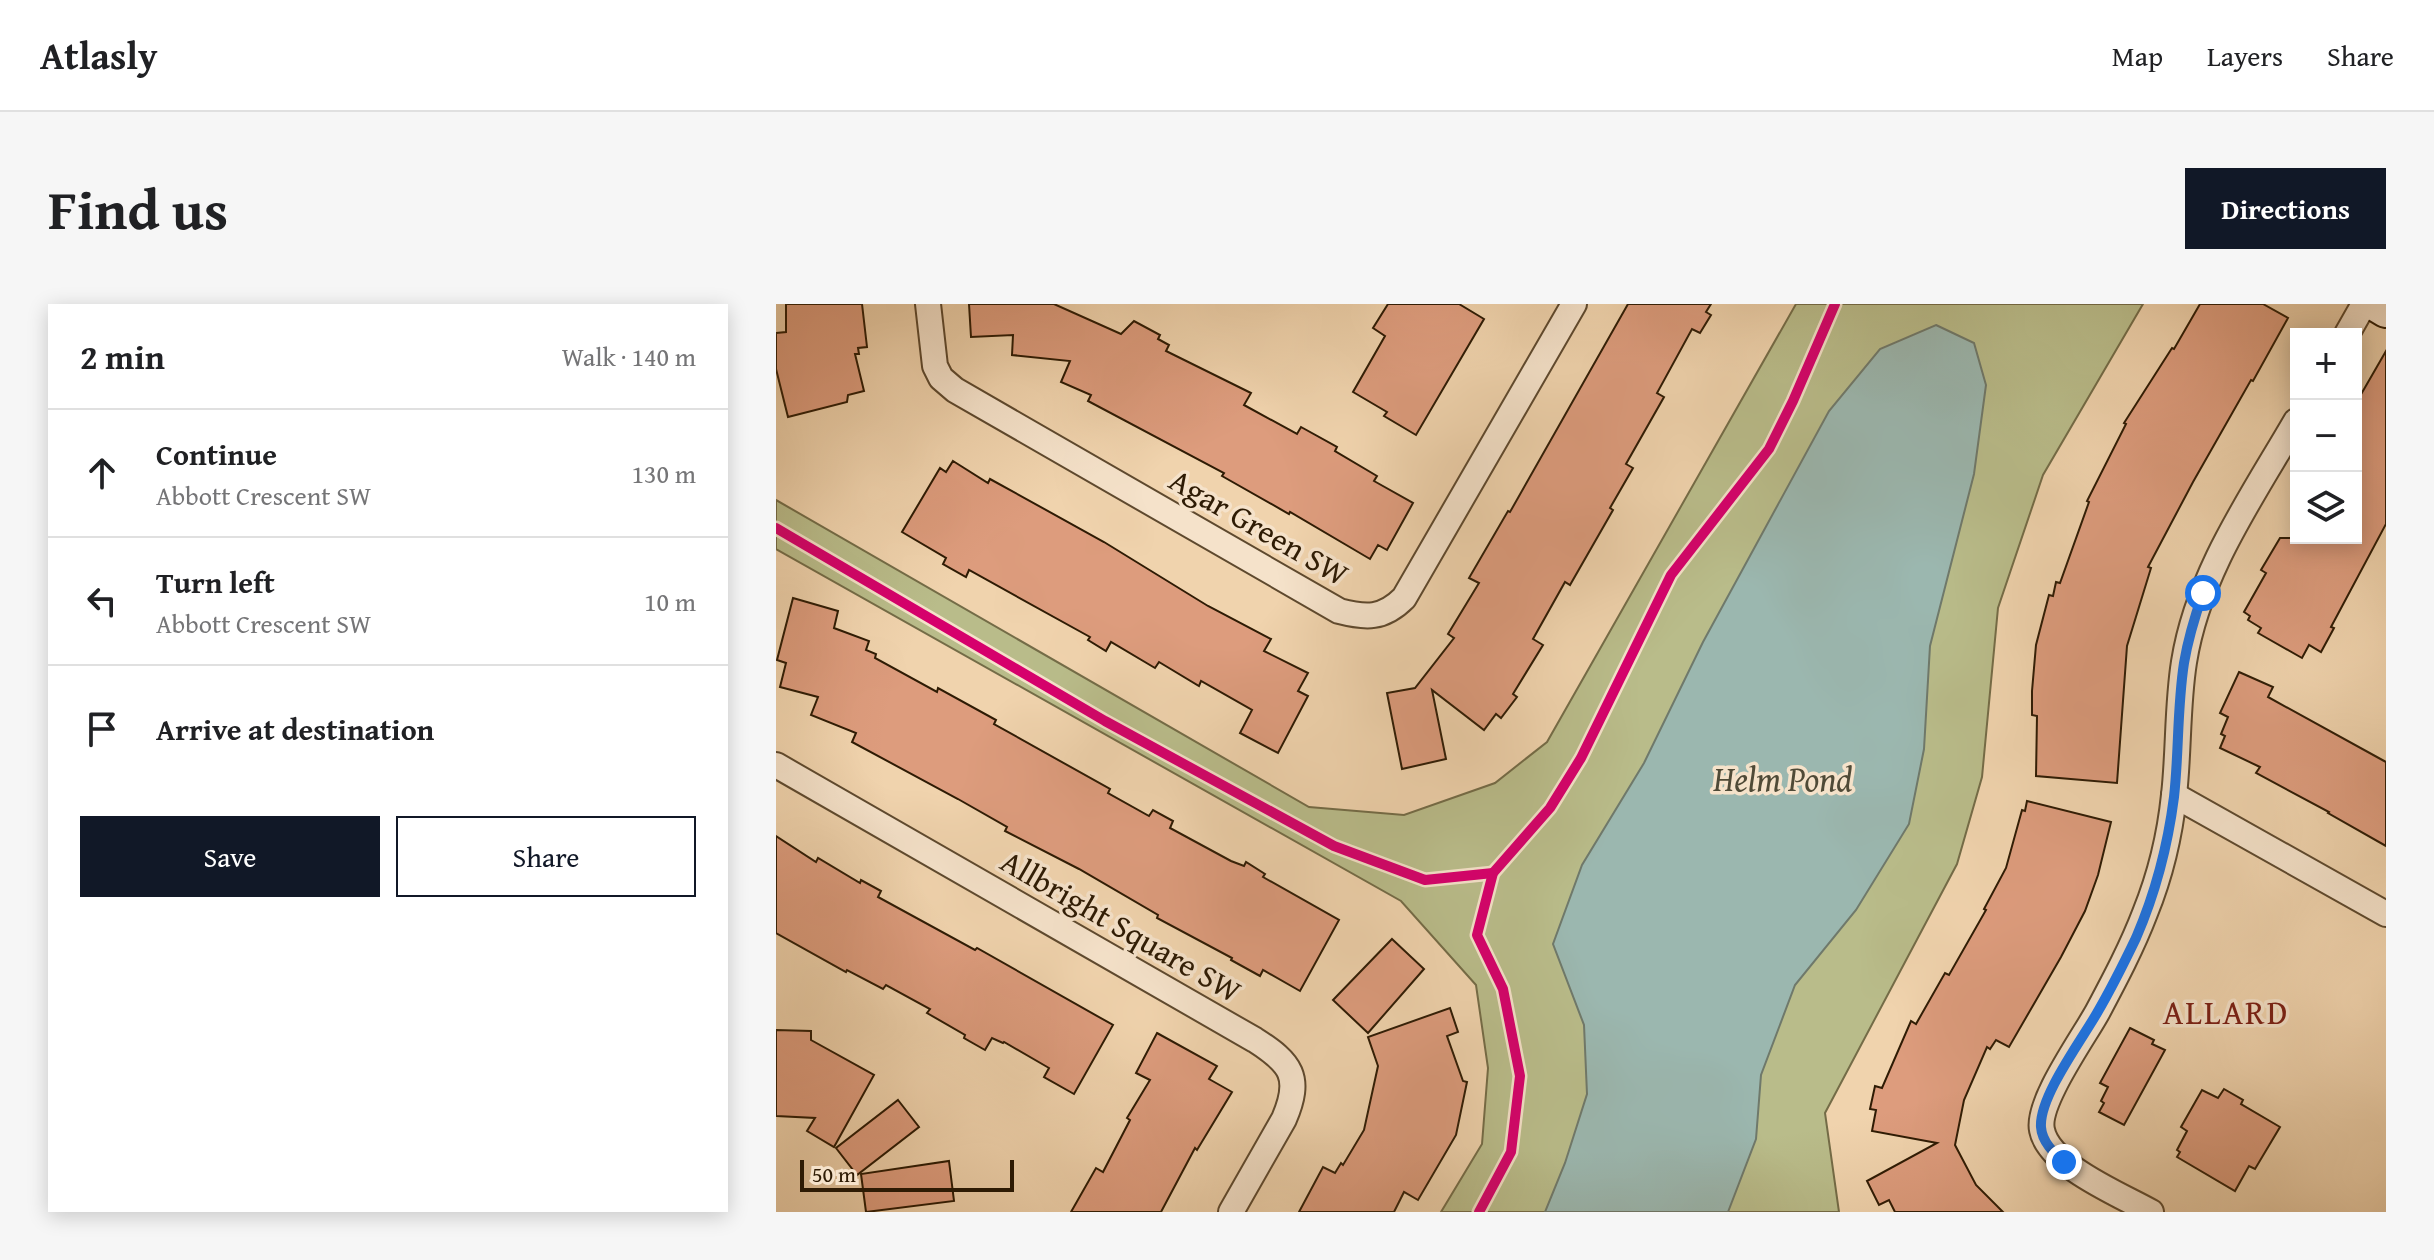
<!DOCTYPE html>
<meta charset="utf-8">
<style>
body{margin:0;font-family:"Gentium Book Plus",serif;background:#f6f6f6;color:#202124}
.controls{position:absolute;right:24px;top:24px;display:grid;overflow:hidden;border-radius:0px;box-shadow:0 4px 20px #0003}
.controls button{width:72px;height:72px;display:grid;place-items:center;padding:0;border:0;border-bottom:2px solid #e0e0e0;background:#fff;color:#202124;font:40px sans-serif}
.scale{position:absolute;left:24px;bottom:20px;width:214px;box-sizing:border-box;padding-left:8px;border:4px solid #2e1b04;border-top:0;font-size:22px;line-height:28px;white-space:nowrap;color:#2e1b04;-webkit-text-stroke:6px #f5e2ca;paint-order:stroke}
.stop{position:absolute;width:24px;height:24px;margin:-18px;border:6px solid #1a73e8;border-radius:50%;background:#fff}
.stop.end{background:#1a73e8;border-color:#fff;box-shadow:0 2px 8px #0008}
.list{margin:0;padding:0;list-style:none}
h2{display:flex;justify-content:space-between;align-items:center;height:104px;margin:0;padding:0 32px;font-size:34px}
h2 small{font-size:26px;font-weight:400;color:#757577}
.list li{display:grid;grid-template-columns:52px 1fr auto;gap:24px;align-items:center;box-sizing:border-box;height:128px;padding:0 32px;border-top:2px solid #e0e0e0}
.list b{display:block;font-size:30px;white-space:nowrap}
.list p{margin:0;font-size:26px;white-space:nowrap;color:#757577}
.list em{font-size:26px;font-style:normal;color:#757577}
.actions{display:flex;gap:16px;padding:24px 32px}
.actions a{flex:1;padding:18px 0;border:2px solid #111827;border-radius:0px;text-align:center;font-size:28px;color:#111827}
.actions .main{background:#111827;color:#fff}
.icon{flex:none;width:44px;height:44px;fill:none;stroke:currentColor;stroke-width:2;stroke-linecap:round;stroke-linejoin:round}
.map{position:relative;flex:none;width:1610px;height:908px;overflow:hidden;border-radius:0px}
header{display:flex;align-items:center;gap:48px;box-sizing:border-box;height:112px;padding:0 40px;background:#fff;border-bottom:2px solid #e0e0e0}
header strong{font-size:38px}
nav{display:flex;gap:44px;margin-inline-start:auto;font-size:28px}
.intro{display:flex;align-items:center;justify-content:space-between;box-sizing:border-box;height:192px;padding:0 48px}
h1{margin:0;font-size:56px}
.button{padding:20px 36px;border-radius:0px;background:#111827;color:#fff;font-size:28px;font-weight:700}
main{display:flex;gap:48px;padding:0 48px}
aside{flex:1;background:#fff;border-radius:0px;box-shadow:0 4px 20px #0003}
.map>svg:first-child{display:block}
.green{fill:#b9bc8a;stroke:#746c47;stroke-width:2}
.water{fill:#9bb7af;stroke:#6f796b;stroke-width:2}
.building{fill:#dd9c7d;stroke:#2e1b04;stroke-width:2}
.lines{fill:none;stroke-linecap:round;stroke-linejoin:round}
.street-casing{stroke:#5e492e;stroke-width:28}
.secondary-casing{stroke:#2e1b04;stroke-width:38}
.street{stroke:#f5e2ca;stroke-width:24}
.secondary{stroke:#f5e2ca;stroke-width:34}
.cycleway-casing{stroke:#f5e2ca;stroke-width:15}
.cycleway{stroke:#d6006c;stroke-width:10}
.route{stroke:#1a73e8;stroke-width:10}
.labels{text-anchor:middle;stroke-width:7;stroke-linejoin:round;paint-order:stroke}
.street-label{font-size:32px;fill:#2e1b04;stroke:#f5e2ca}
.water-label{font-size:34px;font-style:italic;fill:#4f4a37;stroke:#f5e2ca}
.neighbourhood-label{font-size:34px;letter-spacing:2px;fill:#7a1f14;stroke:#f5e2ca}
</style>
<header>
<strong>Atlasly</strong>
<nav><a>Map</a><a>Layers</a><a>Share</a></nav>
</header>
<div class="intro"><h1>Find us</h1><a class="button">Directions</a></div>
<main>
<aside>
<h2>2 min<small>Walk · 140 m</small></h2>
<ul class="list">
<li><svg class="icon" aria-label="ahead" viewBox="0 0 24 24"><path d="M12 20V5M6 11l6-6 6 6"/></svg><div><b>Continue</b><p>Abbott Crescent SW</p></div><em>130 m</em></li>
<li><svg class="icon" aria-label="left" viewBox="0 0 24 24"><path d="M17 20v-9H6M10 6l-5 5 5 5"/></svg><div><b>Turn left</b><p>Abbott Crescent SW</p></div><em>10 m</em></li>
<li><svg class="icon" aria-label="arrive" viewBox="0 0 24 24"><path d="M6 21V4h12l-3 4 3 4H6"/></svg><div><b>Arrive at destination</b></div></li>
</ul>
<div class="actions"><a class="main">Save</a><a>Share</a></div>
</aside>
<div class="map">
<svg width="1610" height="908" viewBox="0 0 1610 908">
<rect width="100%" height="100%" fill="#f0d3ad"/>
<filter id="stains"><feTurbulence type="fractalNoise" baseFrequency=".0025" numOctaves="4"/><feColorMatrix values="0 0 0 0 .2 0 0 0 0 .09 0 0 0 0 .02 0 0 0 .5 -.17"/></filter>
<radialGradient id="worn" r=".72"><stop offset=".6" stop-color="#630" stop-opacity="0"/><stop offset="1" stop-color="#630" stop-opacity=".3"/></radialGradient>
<polygon class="green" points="1020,0 1367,0 1267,171 1222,304 1206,473 1181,560 1049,809 1063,908 665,908 706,840 712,764 700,681 625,597 0,245 0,196 533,503 628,511 719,479 771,438"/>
<polygon class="water" points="1160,21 1198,39 1210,81 1198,170 1154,342 1148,445 1133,520 1080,606 1019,681 985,771 980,835 952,908 769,908 789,859 811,790 808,721 777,640 806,561 868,459 927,338 1053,107 1104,45"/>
<g class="building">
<polygon points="10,0 86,0 91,43 82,44 83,50 79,50 88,87 72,91 71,98 12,113 0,65 0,29 10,28"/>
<polygon points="193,0 278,0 345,30 358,17 384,31 382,35 393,41 390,47 475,89 468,101 521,130 525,123 561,143 559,147 601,172 598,177 637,199 611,246 602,241 594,255 514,208 513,210 446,172 448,169 312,97 315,91 285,78 294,57 236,51 237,31 195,33"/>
<polygon points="612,0 683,0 708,15 640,131 608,112 611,108 577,88 609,32 597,24"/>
<polygon points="852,0 935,0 930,8 935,11 924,29 916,25 881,89 888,93 850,160 857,164 834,204 837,206 794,281 789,278 757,335 767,341 737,390 741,393 725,414 720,410 708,426 656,386 670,455 626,465 611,389 639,384 678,334 672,330 703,279 693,274 732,207 734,208"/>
<polygon points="1424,0 1487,0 1512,14 1477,77 1475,76 1417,178 1372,263 1375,264 1351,342 1341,479 1260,472 1261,412 1256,411 1256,387 1260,341 1273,291 1277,292 1280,278 1284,279 1313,198 1311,197 1350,120 1348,119 1396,44 1398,45"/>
<polygon points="1610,47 1610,220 1555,323 1558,324 1545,348 1533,341 1526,354 1482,329 1485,324 1472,316 1474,312 1468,308 1490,269 1485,266 1504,234 1580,234 1580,99"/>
<polygon points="177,157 212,179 214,175 328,238 432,302 495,335 488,347 532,369 522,387 532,392 502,449 464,429 476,406 425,377 423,382 383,358 379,364 335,338 330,347 312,336 314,333 193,266 190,273 167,260 170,254 126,228 164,164 170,168"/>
<polygon points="17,294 62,307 58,324 93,337 90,346 100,350 99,354 161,388 162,384 220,416 218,420 334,485 332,489 373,512 377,506 397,517 394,524 455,557 468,562 470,558 489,570 487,573 563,616 524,687 487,666 484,672 455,656 456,654 381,614 382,611 303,565 229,527 231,523 182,495 76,438 80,429 35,411 42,393 4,383 10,359 1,356"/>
<polygon points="1463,368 1497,383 1492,393 1610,458 1610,542 1552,509 1553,508 1480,469 1484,463 1444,444 1449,432 1445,430 1452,413 1444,409"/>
<polygon points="1251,497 1335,518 1322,571 1309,607 1285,653 1233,743 1220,736 1214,745 1211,743 1188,796 1179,841 1200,881 1227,908 1119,908 1113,896 1103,901 1091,877 1161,839 1096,827 1100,806 1094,805 1099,782 1106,784 1135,717 1140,720 1169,669 1173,671 1210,606 1208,605 1230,564 1246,506 1249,507"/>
<polygon points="0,532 40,558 42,554 84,579 85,576 105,587 102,593 199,646 201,644 337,721 298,790 268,773 273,764 228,738 227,739 216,734 209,746 188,734 189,731 151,709 154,705 110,681 107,685 71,666 70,668 0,629"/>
<polygon points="616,635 648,665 592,729 557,696"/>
<polygon points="674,704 682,728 671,732 687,777 691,778 680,831 642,896 628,888 618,908 523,908 547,863 559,869 565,859 567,861 588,826 602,762 592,733"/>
<polygon points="1354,724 1378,736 1376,740 1389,746 1348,821 1323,808 1328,799 1325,797 1332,783 1324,779"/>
<polygon points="0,726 35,727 35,736 98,771 58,843 31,827 39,814 0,812"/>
<polygon points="381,729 441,762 433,775 456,788 421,846 419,844 385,908 295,908 320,864 327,868 354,816 351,814 374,776 360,769"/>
<polygon points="1448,785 1467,796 1465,800 1504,823 1479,865 1473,862 1459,887 1401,853 1404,848 1401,846 1411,827 1405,823 1426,786 1442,794"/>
<polygon points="122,796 143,823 81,871 60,844"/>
<polygon points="173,857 178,897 90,908 85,870"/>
</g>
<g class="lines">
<g class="street-casing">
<g id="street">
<path d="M152,0L159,62L165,74L179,86L563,307C590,314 607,315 628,294L798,0"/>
<polyline points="1571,30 1588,0"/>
<path d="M0,461L479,736C515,759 526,773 508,815L455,908"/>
<polyline points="1398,491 1610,610"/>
<path d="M1375,908C1345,891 1273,862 1266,826C1260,799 1308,733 1322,707C1339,675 1356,643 1369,609C1384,572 1394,530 1398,491C1403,447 1401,402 1408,358C1422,269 1476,193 1520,117"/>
</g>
</g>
<g class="secondary-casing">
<polyline id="secondary" points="1600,0 1610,6"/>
</g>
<use href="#street" class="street"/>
<use href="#secondary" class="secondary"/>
<g class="cycleway-casing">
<g id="cycleway">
<polyline points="0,224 329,417 558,542 649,576 717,569"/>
<polyline points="703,908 735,848 744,772 727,685 701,631 717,569 774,504 805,454 895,271 993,145 1017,97 1059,0"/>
</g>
</g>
<use href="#cycleway" class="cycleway"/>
</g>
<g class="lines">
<path class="route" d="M1288,858C1278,849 1266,838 1265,823C1263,793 1305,737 1321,709C1335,685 1348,659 1360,634C1379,590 1392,540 1398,493C1403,449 1401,404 1408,359C1412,335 1419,312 1427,289"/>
</g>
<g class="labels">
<g class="street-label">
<text transform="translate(483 223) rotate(30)" y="11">Agar Green SW</text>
<text transform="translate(345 622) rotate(30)" y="11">Allbright Square SW</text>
</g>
<g class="water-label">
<text x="1007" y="487">Helm Pond</text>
</g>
<g class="neighbourhood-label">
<text x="1450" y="720">ALLARD</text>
</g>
</g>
<rect width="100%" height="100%" filter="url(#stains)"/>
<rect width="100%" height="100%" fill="url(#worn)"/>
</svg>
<div class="controls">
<button>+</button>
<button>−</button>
<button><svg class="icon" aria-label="layers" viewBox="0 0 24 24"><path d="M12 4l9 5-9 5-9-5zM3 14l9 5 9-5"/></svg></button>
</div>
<div class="scale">50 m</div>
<div class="stop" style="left:1427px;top:289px"></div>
<div class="stop end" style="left:1288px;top:858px"></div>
</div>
</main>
